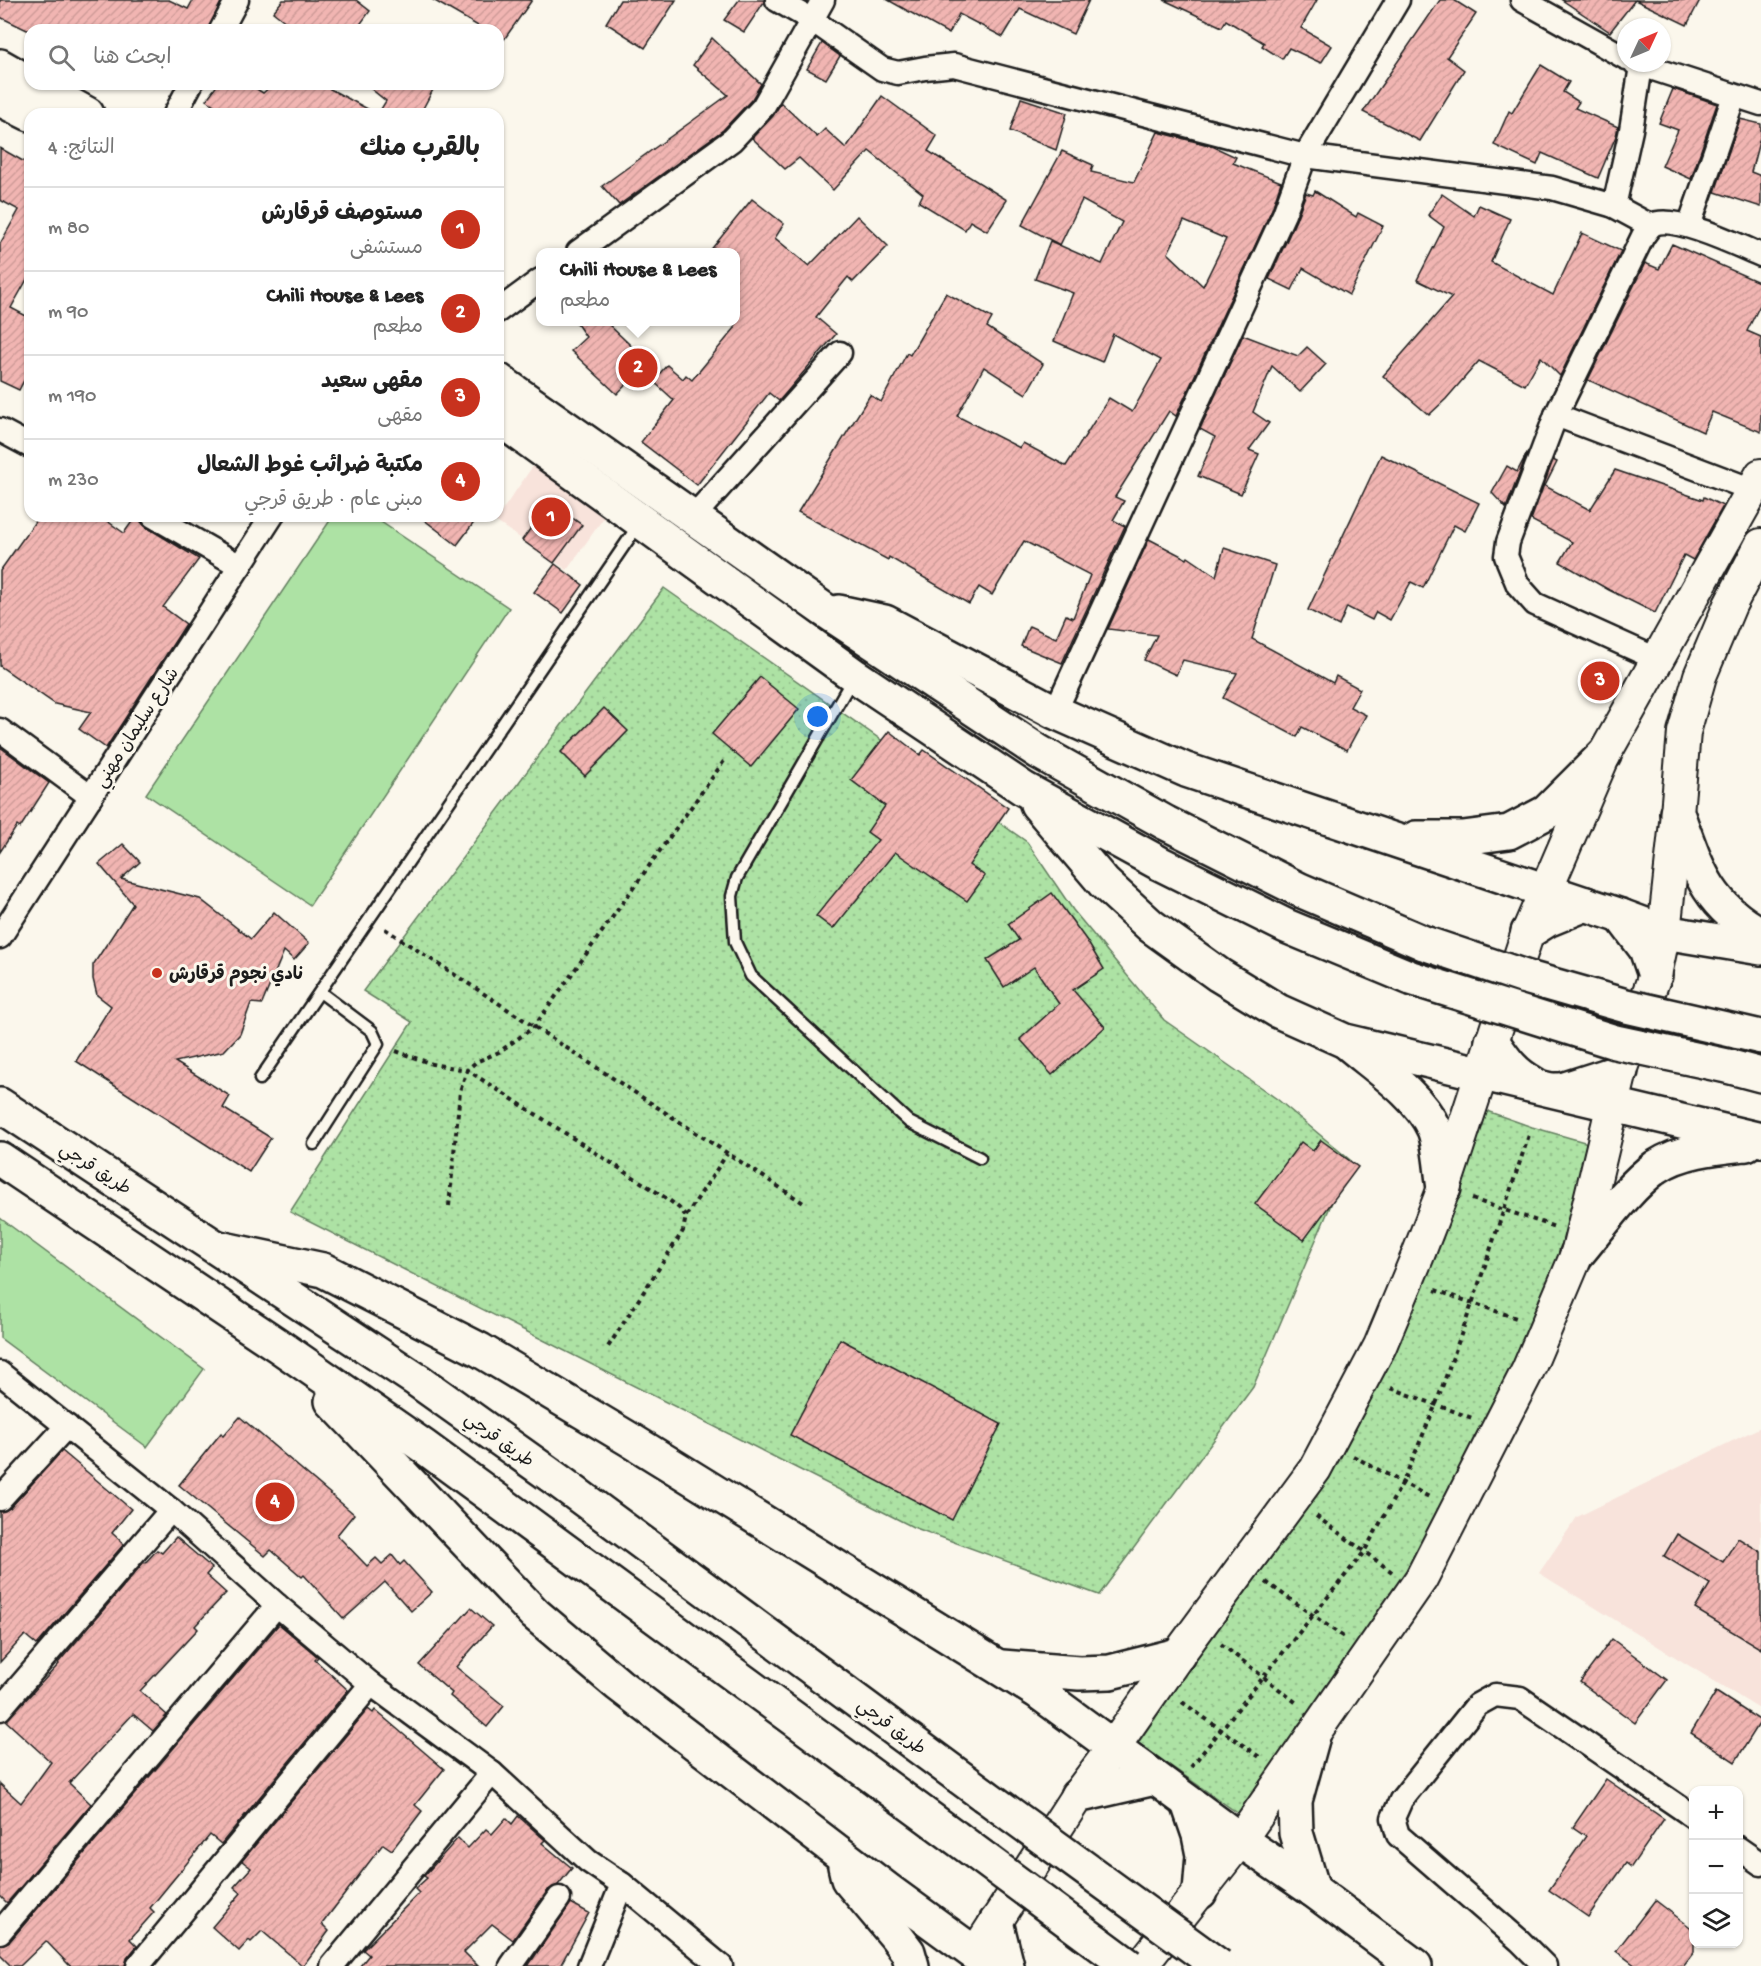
<!DOCTYPE html>
<html lang="ar">
<meta charset="utf-8">
<style>
body{margin:0;font-family:"Gochi Hand","Playpen Sans Arabic",sans-serif;background:#f6f6f6;color:#222;direction:rtl}
.controls{position:absolute;right:18px;bottom:18px;display:grid;overflow:hidden;border-radius:12px;box-shadow:0 2px 4px #0004}
.controls button{width:54px;height:54px;display:grid;place-items:center;padding:0;border:0;border-bottom:2px solid #e0e0e0;background:#fff;color:#222;font:30px sans-serif}
.compass{position:absolute;left:1617px;top:18px;width:54px;height:54px;border-radius:50%;background:#fff;box-shadow:0 2px 4px #0004;rotate:46deg}
.you{position:absolute;left:818px;top:717px;width:21px;height:21px;margin:-15px;border:4px solid #fff;border-radius:50%;background:#1a73e8;box-shadow:0 0 0 9px #1a73e833}
.badge{display:grid;place-items:center;width:39px;height:39px;border-radius:50%;background:#c8321e;color:#fff;font-size:20px;font-weight:700}
.pin{position:absolute;translate:-50% -50%;border:3px solid #fff;box-shadow:0 2px 6px #0006}
.popup{position:absolute;left:536px;top:248px;width:204px;height:78px;box-sizing:border-box;display:grid;place-content:center;border-radius:12px;background:#fff;filter:drop-shadow(0 2px 4px #0005);font-size:20px;white-space:nowrap;color:#767676}
.popup b{font-size:22px;color:#222}
.popup::after{content:'';position:absolute;left:50%;top:100%;margin-left:-12px;border:12px solid transparent;border-top-color:#fff}
.list{margin:0;padding:0;list-style:none}
h2{display:flex;justify-content:space-between;align-items:center;height:78px;margin:0;padding:0 24px;font-size:26px}
h2 small{font-size:20px;font-weight:400;color:#767676}
.list li{display:grid;grid-template-columns:39px 1fr auto;gap:18px;align-items:center;box-sizing:border-box;height:84px;padding:0 24px;border-top:2px solid #e0e0e0}
.list b{display:block;font-size:22px;white-space:nowrap}
.list p{margin:0;font-size:20px;white-space:nowrap;color:#767676}
.list em{font-size:20px;font-style:normal;color:#767676}
.icon{flex:none;width:33px;height:33px;fill:none;stroke:currentColor;stroke-width:2;stroke-linecap:round;stroke-linejoin:round}
.map{position:relative;flex:none;width:1761px;height:1966px;overflow:hidden;direction:ltr}
.search{position:absolute;background:#fff;box-shadow:0 2px 4px #0004;left:24px;top:24px;width:480px;height:66px;display:flex;align-items:center;gap:15px;box-sizing:border-box;padding:0 21px;border-radius:18px;color:#767676;font-size:22px}
.panel{position:absolute;background:#fff;box-shadow:0 2px 4px #0004;left:24px;top:108px;width:480px;height:414px;border-radius:18px;direction:rtl}
.map>svg:first-child{display:block}
.built{fill:#f8e3db}
.grass{fill:url(#grass-dots);stroke:#647f60;stroke-width:1.5}
.garden{fill:#ade2a4;stroke:#647f60;stroke-width:1.5}
.building{fill:url(#building-hatch);stroke:#1c1c1c;stroke-width:1.5;fill-rule:evenodd}
.lines{fill:none;stroke-linecap:round;stroke-linejoin:round}
.service-casing{stroke:#1c1c1c;stroke-width:15}
.minor-casing{stroke:#1c1c1c;stroke-width:27}
.secondary-casing{stroke:#1c1c1c;stroke-width:36}
.primary-casing{stroke:#1c1c1c;stroke-width:38}
.trunk-casing{stroke:#1c1c1c;stroke-width:38}
.path{stroke:#1c1c1c;stroke-width:4;stroke-dasharray:4.5 4.5;stroke-linecap:butt}
.service{stroke:#fbf7ec;stroke-width:10}
.minor{stroke:#fbf7ec;stroke-width:22}
.secondary{stroke:#fbf7ec;stroke-width:32}
.primary{stroke:#fbf7ec;stroke-width:33}
.trunk{stroke:#fbf7ec;stroke-width:33}
.primary-bridge-casing{stroke:#1c1c1c;stroke-width:38;stroke-linecap:butt}
.trunk-bridge-casing{stroke:#1c1c1c;stroke-width:38;stroke-linecap:butt}
.primary-bridge{stroke:#fbf7ec;stroke-width:33}
.trunk-bridge{stroke:#fbf7ec;stroke-width:33}
.poi-dot{fill:#c8321e;stroke:#fbf7ec;stroke-width:2}
.labels{text-anchor:middle;stroke-width:6;stroke-linejoin:round;paint-order:stroke}
.street-label{font-size:18px;fill:#1c1c1c;stroke:#fbf7ec}
.poi-label{font-size:18px;font-weight:bold;fill:#1c1c1c;stroke:#fbf7ec;text-anchor:start}
</style>
<div class="map">
<svg width="1761" height="1966" viewBox="0 0 1761 1966">
<defs>
<pattern id="grass-dots" width="8" height="8" patternUnits="userSpaceOnUse" patternTransform="scale(1.5)"><rect width="8" height="8" fill="#ade2a4"/><path d="M2 2h.1M6 6h.1" fill="none" stroke="#94c18d" stroke-width="1.8" stroke-linecap="round"/></pattern>
<pattern id="building-hatch" width="6" height="6" patternUnits="userSpaceOnUse" patternTransform="scale(1.5)"><rect width="6" height="6" fill="#f1b5b2"/><path d="M-1 1l2-2M0 6l6-6M5 7l2-2" fill="none" stroke="#ce9b98"/></pattern>
</defs>
<rect width="100%" height="100%" fill="#fbf7ec"/>
<filter id="ink" filterUnits="userSpaceOnUse"><feTurbulence type="fractalNoise" baseFrequency=".0167" numOctaves="2"/><feDisplacementMap in="SourceGraphic" scale="12" xChannelSelector="R" yChannelSelector="G"/><feConvolveMatrix kernelMatrix="1 2 1 2 8 2 1 2 1" color-interpolation-filters="sRGB"/></filter>
<g filter="url(#ink)">
<g class="built">
<polygon points="535,463 607,513 567,570 495,521"/>
<polygon points="1761,1427 1761,1710 1539,1573 1577,1517"/>
</g>
<g class="grass">
<polygon points="664,588 1027,842 1073,910 1164,1020 1277,1099 1350,1160 1253,1387 1099,1595 913,1527 290,1212 412,1022 363,991"/>
<polygon points="1481,1109 1532,1127 1595,1145 1562,1259 1451,1509 1239,1814 1138,1743 1341,1449"/>
</g>
<g class="garden">
<polygon points="333,516 372,516 509,608 310,905 146,794"/>
<polygon points="0,1218 204,1369 147,1447 0,1338"/>
</g>
<g class="building">
<polygon points="0,0 169,0 188,9 193,0 222,0 208,30 27,30 0,17"/>
<polygon points="283,0 356,0 370,11 356,30 296,30 273,12"/>
<polygon points="433,0 532,0 503,41 498,38 498,30 485,30"/>
<polygon points="620,0 676,0 645,48 606,23"/>
<polygon points="739,0 764,0 764,2 744,32 724,20"/>
<polygon points="888,0 1089,0 1073,34 1020,9 1003,37 959,14 949,34"/>
<polygon points="1164,0 1317,0 1301,28 1332,46 1321,63 1289,48 1282,59 1262,46 1264,43 1226,20 1222,27"/>
<polygon points="1440,0 1454,0 1476,14 1447,57 1464,70 1420,141 1363,112"/>
<polygon points="1562,0 1635,0 1610,32"/>
<polygon points="1635,0 1700,0 1687,25"/>
<polygon points="712,38 761,84 752,99 723,130 619,205 602,186 728,95 693,65"/>
<polygon points="822,43 840,56 826,79 807,69"/>
<polygon points="1541,65 1569,82 1563,92 1579,102 1575,108 1618,127 1616,136 1598,178 1542,153 1537,165 1494,145 1509,111 1512,113"/>
<polygon points="218,84 249,84 263,93 273,84 321,84 377,114 212,114 217,107 206,100"/>
<polygon points="365,84 436,84 420,114 378,114 386,101"/>
<polygon points="1673,89 1717,104 1691,179 1662,166 1678,130 1659,123"/>
<polygon points="882,96 937,136 928,151 1007,200 987,231 970,221 965,230 919,202 923,194 869,151 833,190 799,158 785,169 752,138 773,116 781,103 817,137 825,129 846,148"/>
<polygon points="1021,98 1067,113 1056,150 1010,131"/>
<polygon points="1740,119 1761,124 1761,134 1751,172 1761,176 1761,207 1715,192"/>
<path d="M1158,132L1212,146L1236,157L1233,163L1281,182L1272,209L1176,416L1169,411L1115,497L1124,501L1113,520L1125,526L1062,663L1021,646L1029,626L1056,638L1066,615L1073,618L1090,575L1024,541L992,595L979,587L969,604L889,557L888,560L798,512L870,395L881,402L907,353L910,355L946,293L992,318L987,327L1043,364L1026,394L984,367L957,416L1020,448L1023,443L1066,466L1109,398L1132,412L1161,360L1113,334L1102,362L1054,341L1073,293L1035,279L1050,241L1102,264L1122,222L1082,200L1060,245L1022,225L1062,151L1093,165L1091,172L1134,182ZM1184,221L1226,239L1203,286L1168,253Z"/>
<polygon points="0,148 30,165 30,274 11,308 30,318 30,369 19,390 0,381 0,244 19,210 0,200"/>
<polygon points="1315,191 1356,217 1358,213 1383,226 1349,295 1303,268 1292,290 1269,279 1296,220 1306,193 1313,195"/>
<polygon points="1442,194 1474,216 1479,205 1510,219 1491,262 1553,295 1582,233 1621,251 1560,376 1541,357 1525,385 1479,361 1446,399 1429,415 1383,376 1452,297 1417,280 1444,227 1428,215"/>
<polygon points="752,199 784,224 775,238 809,266 857,216 888,246 853,282 848,277 816,317 836,334 779,401 769,393 697,485 641,442 674,400 653,381 667,365 683,379 686,375 692,380 735,328 735,252 709,252"/>
<polygon points="1672,244 1761,283 1761,303 1747,331 1761,337 1761,432 1712,412 1703,432 1588,380 1645,263 1659,269"/>
<polygon points="575,321 605,321 648,362 617,394 571,351 586,337"/>
<polygon points="1243,335 1298,356 1307,347 1326,364 1300,392 1272,366 1253,412 1269,423 1249,450 1259,454 1241,494 1198,476 1215,437 1200,429"/>
<polygon points="1528,451 1506,508 1492,493 1507,466 1517,472"/>
<polygon points="1381,455 1479,503 1465,531 1454,525 1423,588 1411,582 1390,620 1376,612 1372,620 1347,607 1339,626 1308,610"/>
<polygon points="1553,460 1557,462 1545,486 1590,510 1615,470 1703,500 1704,497 1723,506 1693,560 1684,555 1655,613 1609,590 1560,562 1572,542 1531,520"/>
<polygon points="550,502 582,525 554,563 522,540"/>
<polygon points="39,516 100,516 124,533 136,516 140,516 141,522 146,527 199,559 163,607 186,624 106,748 79,729 91,712 55,704 0,666 0,571"/>
<polygon points="419,516 479,516 457,545"/>
<polygon points="1149,539 1187,559 1188,557 1216,576 1224,548 1275,565 1252,639 1333,683 1336,676 1360,689 1350,707 1366,715 1347,750 1302,727 1297,737 1223,698 1237,673 1183,660 1176,675 1144,660 1157,635 1108,629"/>
<polygon points="555,564 583,585 563,613 534,592"/>
<polygon points="760,677 799,709 751,767 712,734"/>
<polygon points="604,708 628,731 585,776 561,752"/>
<polygon points="889,731 920,755 924,750 1008,808 969,865 985,876 967,901 895,852 833,929 816,916 878,840 867,832 885,806 851,780"/>
<polygon points="0,747 49,783 20,828 17,826 0,852"/>
<polygon points="123,844 140,862 121,879 200,899 251,939 274,912 309,943 294,960 284,951 262,1004 251,1003 240,1034 224,1051 175,1062 230,1096 223,1108 271,1138 249,1172 76,1061 111,1006 97,995 93,979 93,965 133,904 99,864"/>
<polygon points="1052,893 1087,941 1104,969 1073,990 1105,1027 1052,1075 1020,1039 1059,1004 1034,967 1004,987 987,960 1019,940 1008,924"/>
<polygon points="1321,1140 1358,1167 1304,1240 1255,1204 1301,1142 1313,1151"/>
<polygon points="840,1339 1001,1424 952,1520 790,1435"/>
<polygon points="240,1417 354,1514 337,1535 367,1566 376,1558 382,1564 392,1555 400,1565 404,1561 432,1592 411,1611 385,1582 344,1619 304,1575 302,1577 271,1550 265,1556 179,1485 221,1433 223,1436"/>
<polygon points="62,1451 131,1509 112,1533 124,1544 37,1645 25,1635 0,1662 0,1512 10,1508"/>
<polygon points="1677,1534 1723,1562 1738,1538 1761,1552 1761,1649 1695,1609 1710,1584 1664,1556"/>
<polygon points="176,1537 212,1568 206,1575 226,1593 195,1626 198,1629 140,1691 167,1715 153,1731 133,1714 69,1783 91,1804 7,1903 0,1896 0,1784 21,1803 51,1762 6,1721 59,1664 58,1663 144,1562 145,1563 157,1550 162,1553"/>
<polygon points="471,1608 492,1626 456,1667 504,1706 487,1727 450,1696 452,1693 419,1665"/>
<polygon points="279,1624 318,1657 315,1660 348,1690 221,1844 210,1835 150,1908 154,1912 130,1939 137,1946 127,1958 125,1966 70,1966 46,1941 20,1966 11,1966 0,1955 0,1945 10,1941"/>
<polygon points="1612,1639 1667,1680 1635,1723 1580,1682"/>
<polygon points="1716,1692 1761,1721 1735,1762 1691,1733"/>
<polygon points="368,1709 373,1713 375,1710 444,1769 415,1805 422,1811 392,1850 383,1844 322,1924 329,1931 303,1966 262,1931 251,1942 249,1940 239,1951 212,1927 241,1893 234,1887 251,1868 242,1861"/>
<polygon points="1606,1779 1664,1819 1631,1867 1626,1863 1588,1917 1549,1890 1586,1836 1573,1827"/>
<polygon points="518,1816 545,1840 542,1843 572,1868 558,1885 548,1890 513,1940 492,1924 464,1952 478,1966 360,1966 369,1955 363,1950 419,1893 415,1889 427,1878 424,1876 458,1838 468,1848 486,1829 492,1834 506,1818 512,1824"/>
<polygon points="1655,1900 1694,1930 1694,1952 1683,1966 1636,1966 1616,1951"/>
<polygon points="571,1903 589,1913 560,1966 528,1966"/>
</g>
<g class="lines">
<g class="service-casing">
<g id="service">
<polyline points="853,678 737,878 732,896 735,942 751,976 909,1122 980,1158"/>
<polyline points="260,1079 639,524"/>
<polyline points="314,1144 378,1044 372,1031 320,992"/>
</g>
</g>
<g class="minor-casing">
<g id="minor">
<polyline points="777,0 812,20 882,69 898,73 925,68 954,65 1305,156 1552,188 1614,206 1651,226"/>
<polyline points="1522,0 1626,58"/>
<polyline points="221,30 237,0"/>
<polyline points="1635,63 1761,104"/>
<polyline points="175,114 191,84"/>
<polyline points="1614,206 1631,130 1641,66"/>
<polyline points="1689,226 1734,96"/>
<polyline points="578,252 732,140 763,107 823,0"/>
<polyline points="498,311 540,280"/>
<polyline points="1556,415 1753,490"/>
<polyline points="0,430 30,446"/>
<polyline points="153,516 240,566"/>
<polyline points="693,517 840,353"/>
<path d="M1659,660L1535,604L1518,585L1506,556L1508,542L1556,415L1643,236C1646,233 1649,227 1652,225C1673,213 1739,246 1761,255"/>
<polyline points="1055,712 1284,214 1305,156 1398,0"/>
<polyline points="0,730 91,797"/>
<polyline points="0,937 272,516"/>
<polyline points="0,1373 171,1510 277,1605 371,1684 492,1773 332,1966"/>
<polyline points="0,1499 67,1426"/>
<polyline points="0,1709 171,1510"/>
<polyline points="492,1773 588,1861 622,1884 589,1966"/>
<polyline points="1738,1848 1761,1864"/>
<polyline points="622,1884 721,1966"/>
<polyline points="0,1932 277,1605"/>
<polyline points="138,1966 371,1684"/>
<polyline points="511,1966 559,1898"/>
<polyline points="1545,1966 1520,1941 1398,1835 1393,1818 1401,1800 1477,1705 1495,1695 1520,1698 1694,1817"/>
</g>
</g>
<g class="secondary-casing">
<g id="secondary">
<polyline points="981,1945 1077,1796 1113,1748 1178,1655 1315,1469 1380,1346 1418,1255 1444,1188 1528,932 1604,755 1761,475"/>
<polyline points="1141,1966 1240,1840 1421,1579 1528,1370 1577,1254 1621,1071 1655,975 1664,932 1677,813 1684,732 1700,676 1730,605 1761,545"/>
</g>
</g>
<g class="primary-casing">
<g id="primary">
<polyline points="0,66 30,83"/>
<polyline points="33,84 87,114"/>
<polyline points="0,99 30,114"/>
<polyline points="498,380 823,609 1039,752 1166,823 1300,890 1424,943"/>
<polyline points="498,418 855,676 1024,789 1159,863 1286,926 1411,978"/>
<polyline points="839,612 885,622 1055,712 1186,770 1621,916 1664,932 1761,948"/>
<polyline points="1037,804 1104,883 1151,926 1219,975 1278,1011 1345,1041 1761,1140"/>
<path d="M1677,813C1697,867 1706,905 1761,934"/>
<polyline points="1416,838 1463,838 1509,832 1547,812 1604,755"/>
<polyline points="1621,916 1646,949 1655,975"/>
<polyline points="1528,932 1547,920 1586,904"/>
<polyline points="1735,1031 1761,1037"/>
<path d="M1492,1041C1505,1060 1513,1073 1534,1084"/>
<path d="M1349,1044C1376,1067 1419,1095 1434,1129C1440,1144 1441,1171 1444,1188"/>
<polyline points="1727,1066 1761,1075"/>
<polyline points="1556,1090 1562,1090 1621,1071"/>
<path d="M1577,1254C1600,1227 1627,1188 1656,1167C1681,1150 1717,1147 1746,1144"/>
</g>
</g>
<g class="trunk-casing">
<g id="trunk">
<polyline points="0,1105 417,1380 556,1479 984,1795"/>
<polyline points="0,1159 279,1346 423,1446 955,1837"/>
<polyline points="219,1248 323,1270 480,1350 629,1439 1037,1691 1240,1840 1313,1890 1415,1966"/>
<polyline points="332,1401 535,1614 619,1685 889,1891 992,1966"/>
<polyline points="1002,1667 1079,1673 1110,1672 1178,1655"/>
<polyline points="1313,1736 1295,1801 1296,1833 1313,1890"/>
<polyline points="1077,1796 1155,1778"/>
<polyline points="1188,1803 1199,1835 1203,1855 1200,1892"/>
<polyline points="845,1866 848,1879 896,1936 908,1952 912,1966"/>
<polyline points="996,1922 1007,1966"/>
</g>
</g>
<g class="path">
<polyline points="385,929 805,1204"/>
<polyline points="396,1051 432,1064 467,1070 669,1200 679,1208 686,1216 683,1231 606,1350"/>
<polyline points="1472,1199 1555,1227"/>
<polyline points="449,1206 460,1091 467,1070 476,1062 499,1052 534,1027 724,761"/>
<polyline points="686,1216 727,1154"/>
<polyline points="1435,1290 1519,1319"/>
<polyline points="1391,1388 1472,1418"/>
<polyline points="1353,1456 1431,1498"/>
<polyline points="1316,1516 1392,1572"/>
<polyline points="1266,1582 1345,1638"/>
<polyline points="1221,1644 1298,1704"/>
<polyline points="1182,1702 1261,1758"/>
<polyline points="1191,1767 1364,1552 1403,1482 1436,1404 1472,1304 1530,1132"/>
</g>
<use href="#service" class="service"/>
<use href="#minor" class="minor"/>
<use href="#secondary" class="secondary"/>
<use href="#primary" class="primary"/>
<use href="#trunk" class="trunk"/>
<g class="primary-bridge-casing">
<g id="primary-bridge">
<polyline points="1424,943 1525,977 1626,1006 1735,1031"/>
<polyline points="1411,978 1615,1042 1727,1066"/>
</g>
</g>
<g class="trunk-bridge-casing">
<g id="trunk-bridge">
<polyline points="984,1795 1219,1966"/>
<polyline points="955,1837 1129,1966"/>
</g>
</g>
<use href="#primary-bridge" class="primary-bridge"/>
<use href="#trunk-bridge" class="trunk-bridge"/>
</g>
</g>
<circle class="poi-dot" cx="157" cy="973" r="6"/>
<g class="labels">
<g class="street-label">
<text transform="translate(136 727) rotate(-57)" y="6">شارع سليمان مهني</text>
<text transform="translate(96 1168) rotate(33)" y="6">طريق قرجي</text>
<text transform="translate(500 1439) rotate(36)" y="6">طريق قرجي</text>
<text transform="translate(892 1726) rotate(37)" y="6">طريق قرجي</text>
</g>
<g class="poi-label">
<text x="169" y="979">نادي نجوم قرقارش</text>
</g>
</g>
</svg>
<div class="controls">
<button>+</button>
<button>−</button>
<button><svg class="icon" aria-label="layers" viewBox="0 0 24 24"><path d="M12 4l9 5-9 5-9-5zM3 14l9 5 9-5"/></svg></button>
</div>
<svg class="compass" viewBox="-18 -18 36 36"><path d="M0-13l5 13h-10z" fill="#e53935"/><path d="M0 13l5-13h-10z" fill="#767676"/></svg>
<div class="you"></div>
<div class="pin badge" style="left:551px;top:517px">1</div>
<div class="pin badge" style="left:638px;top:368px">2</div>
<div class="popup"><b>Chili House &amp; Lees</b>مطعم</div>
<div class="pin badge" style="left:1600px;top:681px">3</div>
<div class="pin badge" style="left:275px;top:1502px">4</div>
<div class="search"><svg class="icon" aria-label="search" viewBox="0 0 24 24"><circle cx="10" cy="10" r="6"/><path d="M15 15l6 6"/></svg>ابحث هنا</div>
<section class="panel">
<h2>بالقرب منك<small>النتائج: 4</small></h2>
<ul class="list">
<li><span class="badge">1</span><div><b>مستوصف قرقارش</b><p>مستشفى</p></div><em>80 m</em></li>
<li><span class="badge">2</span><div><b>Chili House &amp; Lees</b><p>مطعم</p></div><em>90 m</em></li>
<li><span class="badge">3</span><div><b>مقهى سعيد</b><p>مقهى</p></div><em>190 m</em></li>
<li><span class="badge">4</span><div><b>مكتبة ضرائب غوط الشعال</b><p>مبنى عام · طريق قرجي</p></div><em>230 m</em></li>
</ul>
</section>
</div>
